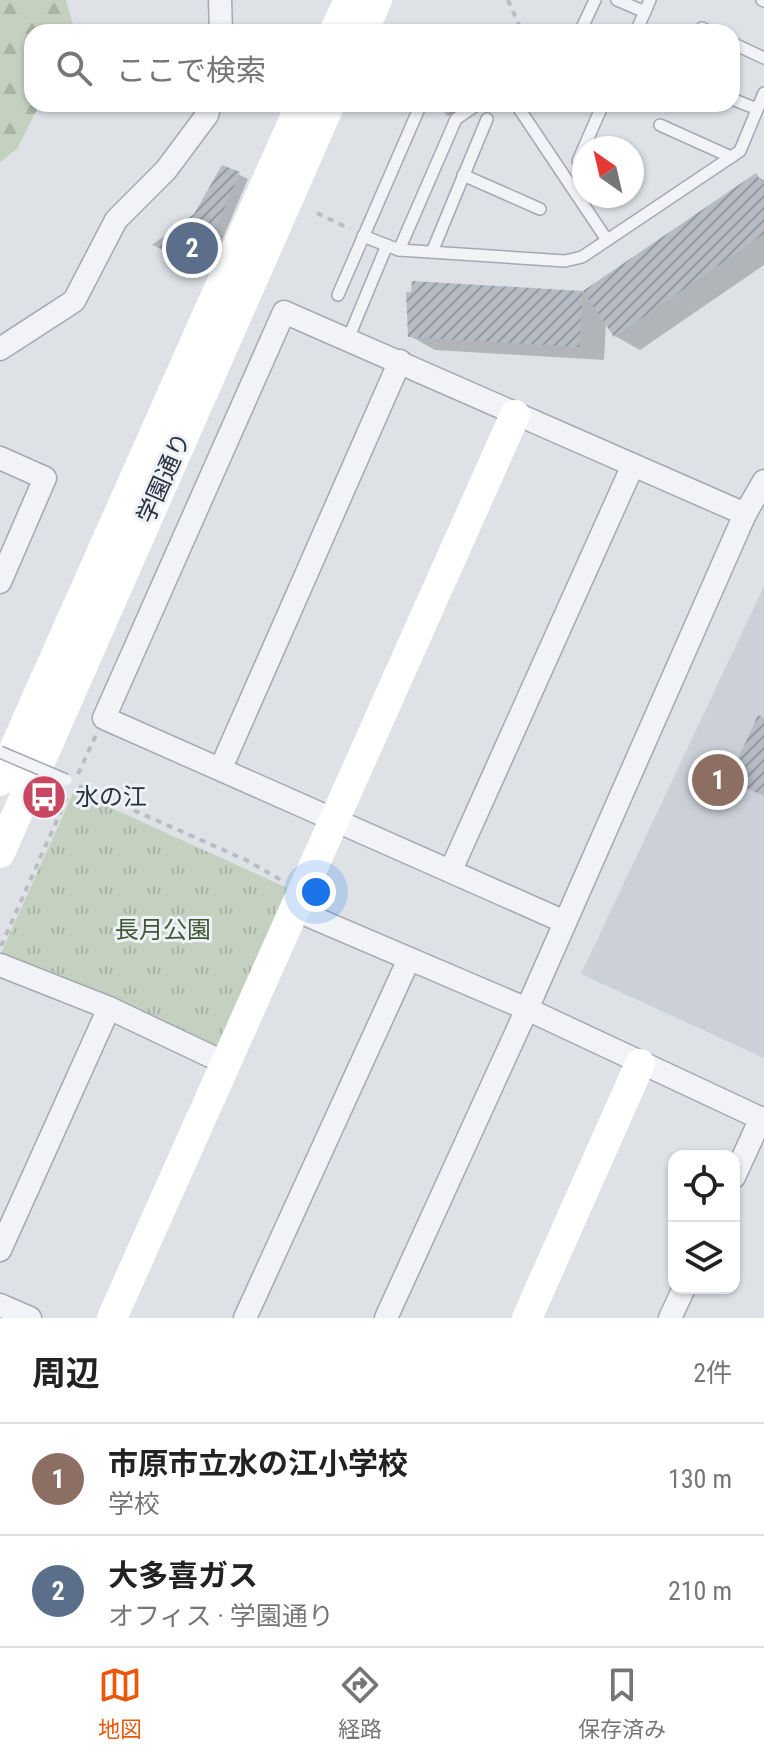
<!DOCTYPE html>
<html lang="ja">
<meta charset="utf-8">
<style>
body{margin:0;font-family:"Roboto Condensed","Noto Sans JP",sans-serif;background:#f2f2f2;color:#222}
.controls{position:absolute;right:24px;bottom:24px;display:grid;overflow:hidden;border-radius:16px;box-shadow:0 2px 6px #0004}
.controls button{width:72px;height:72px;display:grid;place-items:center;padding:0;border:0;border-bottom:2px solid #e0e0e0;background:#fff;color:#222;font:40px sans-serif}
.compass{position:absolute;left:572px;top:136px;width:72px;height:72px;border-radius:50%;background:#fff;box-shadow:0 2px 6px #0004;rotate:326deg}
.you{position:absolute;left:316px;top:892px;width:28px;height:28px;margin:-20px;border:6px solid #fff;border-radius:50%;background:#1a73e8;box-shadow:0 0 0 12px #1a73e833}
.badge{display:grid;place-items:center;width:52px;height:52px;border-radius:50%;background:#ea580c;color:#fff;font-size:26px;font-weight:700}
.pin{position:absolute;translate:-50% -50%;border:4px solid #fff;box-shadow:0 2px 8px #0006}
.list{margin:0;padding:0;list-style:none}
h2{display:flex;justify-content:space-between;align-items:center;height:104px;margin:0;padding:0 32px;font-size:34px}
h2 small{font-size:26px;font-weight:400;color:#767676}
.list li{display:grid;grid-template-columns:52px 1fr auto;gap:24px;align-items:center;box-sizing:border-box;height:112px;padding:0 32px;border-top:2px solid #e0e0e0}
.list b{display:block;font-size:30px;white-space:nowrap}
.list p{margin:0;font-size:26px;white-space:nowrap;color:#767676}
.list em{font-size:26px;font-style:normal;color:#767676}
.icon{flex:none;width:44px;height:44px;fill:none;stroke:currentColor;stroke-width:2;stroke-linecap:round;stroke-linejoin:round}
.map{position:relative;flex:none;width:764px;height:1318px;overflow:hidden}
.search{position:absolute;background:#fff;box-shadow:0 2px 6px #0004;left:24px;right:24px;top:24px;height:88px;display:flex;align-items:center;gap:20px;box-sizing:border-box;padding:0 28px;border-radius:24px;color:#767676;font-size:30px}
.sheet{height:328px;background:#fff}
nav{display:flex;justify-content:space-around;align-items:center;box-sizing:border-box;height:112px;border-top:2px solid #e0e0e0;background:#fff;font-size:22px;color:#767676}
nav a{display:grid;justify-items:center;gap:4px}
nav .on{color:#ea580c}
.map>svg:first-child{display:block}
.built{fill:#ccd1d9}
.forest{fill:url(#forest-firs)}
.park{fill:url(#park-tufts)}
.shadow{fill:#0003}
.building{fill:url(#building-hatch)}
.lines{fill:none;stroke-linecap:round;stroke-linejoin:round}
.lane-casing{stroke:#a4a9b1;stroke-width:14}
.street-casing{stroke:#a4a9b1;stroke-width:25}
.path{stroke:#b9bdc2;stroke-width:4;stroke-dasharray:6 6;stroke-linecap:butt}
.lane{stroke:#f1f3f6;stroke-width:11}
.street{stroke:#f1f3f6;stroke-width:22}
.secondary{stroke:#fff;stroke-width:30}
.lane-bridge-casing{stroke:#a4a9b1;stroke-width:14;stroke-linecap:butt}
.lane-bridge{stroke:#f1f3f6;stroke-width:11}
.labels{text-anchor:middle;stroke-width:6;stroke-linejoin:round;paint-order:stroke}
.street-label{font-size:24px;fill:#28313e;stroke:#eef1f5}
.poi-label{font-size:24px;fill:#28313e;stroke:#eef1f5;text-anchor:start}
.park-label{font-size:24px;fill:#3e5936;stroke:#eef1f5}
</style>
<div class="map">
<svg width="764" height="1318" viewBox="0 0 764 1318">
<defs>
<pattern id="forest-firs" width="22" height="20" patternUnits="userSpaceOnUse" patternTransform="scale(2)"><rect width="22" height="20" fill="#c5d1c0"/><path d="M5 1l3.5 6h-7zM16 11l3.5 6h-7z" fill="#a9b4a6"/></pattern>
<pattern id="park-tufts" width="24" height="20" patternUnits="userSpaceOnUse" patternTransform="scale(2)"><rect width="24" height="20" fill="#c5d1c0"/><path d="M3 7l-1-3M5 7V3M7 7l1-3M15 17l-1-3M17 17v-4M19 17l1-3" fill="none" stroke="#a9b4a6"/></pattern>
<pattern id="building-hatch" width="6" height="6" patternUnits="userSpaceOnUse" patternTransform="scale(2)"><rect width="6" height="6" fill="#b6bcc4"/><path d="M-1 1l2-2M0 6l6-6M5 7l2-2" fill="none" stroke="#9499a1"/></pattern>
</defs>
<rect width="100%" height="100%" fill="#dee2e7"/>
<polygon class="built" points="764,586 764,1058 581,974"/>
<polygon class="forest" points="0,0 66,0 75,32 32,32 32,104 40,104 17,149 0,162"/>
<polygon class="park" points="74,791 294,891 220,1056 1,953"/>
<g class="shadow">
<polygon points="478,26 487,31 488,32 469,32"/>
<polygon points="432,104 480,104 457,120"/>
<polygon points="223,167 248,179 220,245 214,242 204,267 163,249 195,216"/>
<polygon points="756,176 764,180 764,265 640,350 615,336 606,322 604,360 435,350 410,336 583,293"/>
</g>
<g class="building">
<polygon points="439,104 464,104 447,116"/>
<polygon points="222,165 240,172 210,241 205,239 194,263 152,245 194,214"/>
<polygon points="756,173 764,185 764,234 614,337 583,291"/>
<polygon points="412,281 583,291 579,347 408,337 406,292 411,292"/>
<polygon points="758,715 764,718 764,796 728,780"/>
</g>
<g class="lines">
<g class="lane-casing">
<g id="lane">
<polyline points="617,0 645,12"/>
<polyline points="762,0 764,1"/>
<polyline points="702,28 710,32"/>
<polyline points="580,32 595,0"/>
<polyline points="636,32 650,0"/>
<polyline points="732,43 764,58"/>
<polyline points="732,99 757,109"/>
<polyline points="516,104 607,240"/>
<polyline points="660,125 731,157"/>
<polyline points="578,161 603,104"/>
<polyline points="463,175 540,209"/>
<polyline points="363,236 399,250 565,261 582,257 740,151 764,93"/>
<polyline points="399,250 456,119 478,104"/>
<polyline points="432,252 487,119"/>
<polyline points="338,295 421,104"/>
<polyline points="348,339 387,245"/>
</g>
</g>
<g class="street-casing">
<g id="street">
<polyline points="220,0 221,32"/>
<polyline points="0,349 74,301 116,220 166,170 207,115 210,104"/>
<polyline points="0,458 45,478 0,582"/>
<polyline points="221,768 400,361"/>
<polyline points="451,870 633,465"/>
<polyline points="293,909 527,1009 764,1120"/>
<polyline points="565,922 104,718 284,312 745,514"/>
<polyline points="0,965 109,1008 225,1063"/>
<polyline points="734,1177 761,1118"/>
<polyline points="0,1250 109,1008"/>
<polyline points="0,1305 30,1318"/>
<polyline points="245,1318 409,959"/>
<polyline points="386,1318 527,1009 745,514 764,481"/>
<polyline points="670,1318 684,1288"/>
</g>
</g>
<g class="path">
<polyline points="508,0 522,32"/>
<polyline points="317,213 350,229"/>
<polyline points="78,774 96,735"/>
<polyline points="79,786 246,860 281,880"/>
<polyline points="1,946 69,793"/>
</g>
<use href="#lane" class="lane"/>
<use href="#street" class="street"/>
<g class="secondary">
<polyline points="334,32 349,0"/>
<polyline points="363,32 377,0"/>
<polyline points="0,781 301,104"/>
<polyline points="0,853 330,104"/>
<polyline points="112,1318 515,415"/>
<polyline points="527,1318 640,1064"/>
</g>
<g class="lane-bridge-casing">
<polyline id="lane-bridge" points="0,752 66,780"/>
</g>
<use href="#lane-bridge" class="lane-bridge"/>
</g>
<defs>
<g id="bus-disc" transform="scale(2.3)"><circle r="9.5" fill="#c94760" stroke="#eef1f5"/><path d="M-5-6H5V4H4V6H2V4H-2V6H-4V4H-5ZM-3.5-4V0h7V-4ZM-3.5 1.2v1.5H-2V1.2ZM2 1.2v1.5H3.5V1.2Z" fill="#fff"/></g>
</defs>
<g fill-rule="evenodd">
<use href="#bus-disc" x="44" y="797"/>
</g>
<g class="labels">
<g class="street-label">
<text transform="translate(164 478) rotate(-66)" y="8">学園通り</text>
</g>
<g class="poi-label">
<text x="75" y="805">水の江</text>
</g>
<g class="park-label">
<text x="163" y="938">長月公園</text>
</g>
</g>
</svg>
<div class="controls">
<button><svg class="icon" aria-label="locate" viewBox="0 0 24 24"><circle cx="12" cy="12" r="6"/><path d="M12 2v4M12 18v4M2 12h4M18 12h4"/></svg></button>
<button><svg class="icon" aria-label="layers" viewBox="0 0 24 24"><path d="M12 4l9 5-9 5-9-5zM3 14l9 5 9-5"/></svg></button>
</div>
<svg class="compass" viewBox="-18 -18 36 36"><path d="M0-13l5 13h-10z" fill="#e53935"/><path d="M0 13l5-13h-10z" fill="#767676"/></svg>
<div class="you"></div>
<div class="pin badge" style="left:718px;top:780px;background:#8d6e63">1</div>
<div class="pin badge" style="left:192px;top:248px;background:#5c6f8a">2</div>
<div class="search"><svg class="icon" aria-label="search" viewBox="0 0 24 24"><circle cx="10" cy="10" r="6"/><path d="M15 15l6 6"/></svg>ここで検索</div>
</div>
<section class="sheet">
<h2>周辺<small>2件</small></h2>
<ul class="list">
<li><span class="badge" style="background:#8d6e63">1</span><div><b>市原市立水の江小学校</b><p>学校</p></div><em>130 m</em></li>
<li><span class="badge" style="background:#5c6f8a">2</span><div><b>大多喜ガス</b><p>オフィス · 学園通り</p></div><em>210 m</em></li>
</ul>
</section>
<nav>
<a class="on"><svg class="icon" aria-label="map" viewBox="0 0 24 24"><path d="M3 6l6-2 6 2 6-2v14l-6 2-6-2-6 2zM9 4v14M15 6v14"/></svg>地図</a>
<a><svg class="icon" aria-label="directions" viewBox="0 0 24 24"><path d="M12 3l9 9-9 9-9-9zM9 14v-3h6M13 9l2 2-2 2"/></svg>経路</a>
<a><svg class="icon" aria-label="saved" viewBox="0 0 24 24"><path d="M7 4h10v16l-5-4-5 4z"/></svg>保存済み</a>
</nav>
